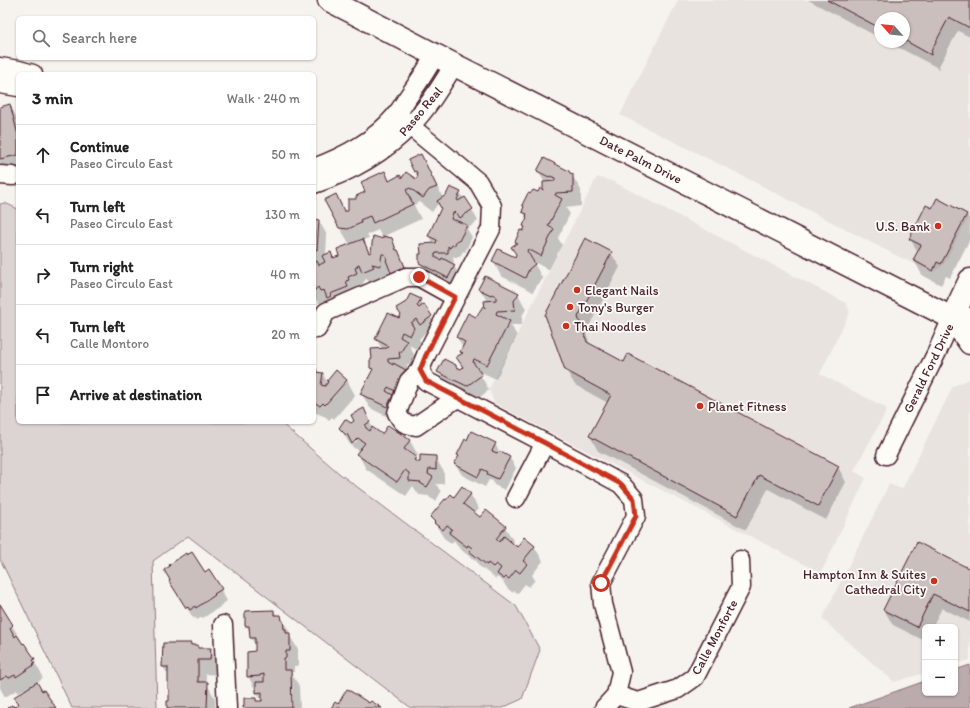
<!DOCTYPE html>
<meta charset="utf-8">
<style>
body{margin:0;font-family:Itim,sans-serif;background:#f6f6f6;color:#222}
.controls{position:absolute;right:12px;bottom:12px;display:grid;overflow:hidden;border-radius:6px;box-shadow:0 1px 3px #0004}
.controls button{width:36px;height:36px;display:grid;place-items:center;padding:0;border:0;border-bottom:1px solid #e0e0e0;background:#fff;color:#222;font:20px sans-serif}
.compass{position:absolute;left:874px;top:12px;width:36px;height:36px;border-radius:50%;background:#fff;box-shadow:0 1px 3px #0004;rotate:297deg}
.stop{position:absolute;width:12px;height:12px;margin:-9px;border:3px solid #c8321e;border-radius:50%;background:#fff}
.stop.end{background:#c8321e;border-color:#fff;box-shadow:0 1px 4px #0008}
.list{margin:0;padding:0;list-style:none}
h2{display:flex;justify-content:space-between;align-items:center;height:52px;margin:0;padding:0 16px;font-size:17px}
h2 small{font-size:13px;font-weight:400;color:#767676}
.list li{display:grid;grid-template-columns:26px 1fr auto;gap:12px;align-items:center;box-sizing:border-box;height:60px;padding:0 16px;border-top:1px solid #e0e0e0}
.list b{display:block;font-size:15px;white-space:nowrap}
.list p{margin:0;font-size:13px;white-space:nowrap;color:#767676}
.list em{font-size:13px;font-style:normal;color:#767676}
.icon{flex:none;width:22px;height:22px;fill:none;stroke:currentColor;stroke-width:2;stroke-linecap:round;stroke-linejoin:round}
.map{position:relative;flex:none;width:970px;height:708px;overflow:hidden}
.search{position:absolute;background:#fff;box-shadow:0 1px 3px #0004;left:16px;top:16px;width:300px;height:44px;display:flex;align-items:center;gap:10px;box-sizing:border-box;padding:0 14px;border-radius:6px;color:#767676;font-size:15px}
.panel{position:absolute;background:#fff;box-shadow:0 1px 3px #0004;left:16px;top:72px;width:300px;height:352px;border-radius:6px}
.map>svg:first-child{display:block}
.built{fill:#e9e3e0;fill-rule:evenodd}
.green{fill:#dcd4d2;stroke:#937a7e}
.water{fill:#bbabac;stroke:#8e7378}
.shadow{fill:#0003;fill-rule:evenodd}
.building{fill:#cbbfbe;stroke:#4a1f2b}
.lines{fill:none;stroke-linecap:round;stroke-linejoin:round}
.minor-casing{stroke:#4a1f2b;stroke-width:21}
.major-casing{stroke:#4a1f2b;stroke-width:25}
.minor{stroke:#fdfcf7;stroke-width:18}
.major{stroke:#fdfcf7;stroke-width:22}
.route{stroke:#c8321e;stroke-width:5}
.poi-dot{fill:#c8321e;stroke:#fdfcf7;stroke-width:1.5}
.labels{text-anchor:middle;stroke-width:3.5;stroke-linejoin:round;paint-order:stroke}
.street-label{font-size:13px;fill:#4a1f2b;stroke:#fdfcf7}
.poi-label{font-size:13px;fill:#4a1f2b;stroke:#fdfcf7;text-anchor:start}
</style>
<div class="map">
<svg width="970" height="708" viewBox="0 0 970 708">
<rect width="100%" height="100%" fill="#f6f3ef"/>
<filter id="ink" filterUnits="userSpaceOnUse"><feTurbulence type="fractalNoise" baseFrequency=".025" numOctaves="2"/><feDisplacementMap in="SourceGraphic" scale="8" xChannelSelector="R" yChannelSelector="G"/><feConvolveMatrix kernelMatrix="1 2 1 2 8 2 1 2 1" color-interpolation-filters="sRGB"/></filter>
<g filter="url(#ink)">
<g class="built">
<path d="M678,0H970V214L943,266L933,272L899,257L727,168L620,115ZM880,18H904V42H880Z"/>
<polygon points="597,177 612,181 846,303 850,312 820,374 885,407 887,410 854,471 866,478 821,573 494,403 489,389"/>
<polygon points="970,379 970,660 955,664 955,627 925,627 925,673 894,682 822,619 889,484 902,489 953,386"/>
</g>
<polygon class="green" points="5,203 18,209 18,422 280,422 340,474 516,606 540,650 522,699 502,708 411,708 188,536 153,561 157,708 72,708 0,559 0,204"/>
<polygon class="water" points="970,665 970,708 849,708 925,681 925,693 955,693 955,670"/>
<g class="shadow">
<polygon points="808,0 970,0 970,37 958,31 939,66 940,68 940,69 888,42 904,42 904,18 880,18 880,38"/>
<polygon points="10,105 16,116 18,124 18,167 3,171 0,165 0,108"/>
<polygon points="421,155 429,170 443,198 460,193 472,210 478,221 467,229 472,237 465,252 463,251 460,257 458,256 457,258 453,256 454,264 453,264 460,277 454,289 427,274 420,263 434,244 429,236 442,208 439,204 437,205 432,212 419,202 414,205 421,219 382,237 378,230 367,235 369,238 363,240 370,253 384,240 391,239 400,254 412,282 400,287 390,268 388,280 380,278 381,282 371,286 367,279 365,280 365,281 363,282 365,288 329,306 326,301 322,306 314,298 314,220 319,221 327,235 326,255 330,253 334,259 340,257 354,243 349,243 340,228 336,195 345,212 349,212 357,200 366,192 384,172 390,182 402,180 416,180 418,177 415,171"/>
<polygon points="538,171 570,174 572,175 581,190 581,206 566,208 570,214 558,238 562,245 549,270 536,263 535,265 543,279 538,284 533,292 501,276 493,261 515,259 517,255 517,244 516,242 525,228 524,226 527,219 523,211 525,208 523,205 538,194 544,192 545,183"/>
<polygon points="933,209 967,215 970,220 970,239 950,278 946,276 941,285 922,275 914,260 918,252 910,239"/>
<polygon points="611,253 620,267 586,332 590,345 625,363 838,467 846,482 826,520 768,489 746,530 598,451 590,436 608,403 575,385 566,370 546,315"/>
<polygon points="480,289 518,294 526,309 522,316 522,325 511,325 517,336 496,379 483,373 481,376 489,390 475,401 447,386 439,372 456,366 457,369 461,370 464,368 463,354 461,352 463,348 457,337 486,309 487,301"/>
<polygon points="420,300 440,332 429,339 425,333 419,339 422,343 418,350 409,345 415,356 410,366 407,365 408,372 396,421 370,408 362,394 373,371 371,367 382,349 376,339 400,320"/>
<polygon points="314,368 318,373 323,374 327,382 336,371 347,380 355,395 334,419 332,417 329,420 326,417 316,413 314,410"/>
<path d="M363,410L374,430L382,435L410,441L418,455L416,459L418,463L435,457L444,472V484H436L441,492L436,501L430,498L429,496L419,495L413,486L406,496L366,469L358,454L359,453L356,448L355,449L349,443L340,428L355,422ZM361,434L362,436L352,445V443Z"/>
<polygon points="467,441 495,444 500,453 509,457 516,468 505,490 494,485 493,481 489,480 485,487 462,475 455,464 459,457 458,455"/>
<polygon points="470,494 479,509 474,514 480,519 486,512 505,527 514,542 512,544 517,548 534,546 543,561 532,575 535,580 529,587 525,584 518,593 514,591 513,593 507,588 502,580 502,581 497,577 496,579 479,566 476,560 475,561 459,548 454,540 452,544 444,538 440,532 431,517 447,501 455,498"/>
<polygon points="970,570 970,622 942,608 932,627 925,627 925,641 893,625 884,610"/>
<polygon points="204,573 221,590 227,601 220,606 220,607 203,618 202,617 197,620 195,617 194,619 176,592"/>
<polygon points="0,606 21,640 20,641 22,645 24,644 42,675 41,675 43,678 41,679 41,680 37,683 42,692 55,708 14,708 19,704 25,691 24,689 18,693 17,690 5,697 0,688 0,667 2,671 1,664 0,664"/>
<polygon points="274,611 277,616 281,616 289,631 291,638 298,649 298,666 294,666 294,672 291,672 299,686 300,708 293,708 292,683 290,681 291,708 244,708 255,699 257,702 262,702 248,676 256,652 256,647 251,638 251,633 246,625"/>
<polygon points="191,646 198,646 199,649 210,649 218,664 218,675 206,674 206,683 215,698 215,708 168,708 170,702 170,692 169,689 169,676 163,667"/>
</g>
<g class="building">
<polygon points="827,0 970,0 970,28 949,17 931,51 932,52 931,55 904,40 904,18 880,18 880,28"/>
<polygon points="10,104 18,135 18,155 0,159 0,107"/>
<polygon points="421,154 437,187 429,190 423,198 410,188 406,190 413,204 373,223 370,216 360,220 361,223 348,229 339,228 324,200 336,194 344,211 348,211 348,199 356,199 356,196 365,192 361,182 385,171 389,181 400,175 402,178 406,172 416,179 418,176 416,171 414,172 408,160"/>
<polygon points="544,158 569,171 570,173 573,174 573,192 556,193 555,195 562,199 548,226 554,229 541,256 528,249 527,251 535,264 529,269 525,278 492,261 498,249 515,257 516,254 511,247 517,243 515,242 520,230 523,231 525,227 523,226 527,217 526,217 527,214 522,212 524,206 522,205 528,193 530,194 533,190 538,192 540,188 543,190 543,182 555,181 555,178 550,176 549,177 537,171"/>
<polygon points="450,187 461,192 457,199 458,201 465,197 473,209 460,218 456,212 453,213 451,219 455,221 455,220 467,225 459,241 457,240 454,246 452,245 450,248 448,246 448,253 436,253 436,254 435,254 435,257 441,260 442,258 455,265 448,278 419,263 419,254 421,254 420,244 436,243 437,240 428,236 441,208 437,201 446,195"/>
<polygon points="937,198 967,214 941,264 937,262 933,271 913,260 921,245 909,239 926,205 932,208"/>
<polygon points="314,219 319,220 317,250 314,249"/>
<polygon points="373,236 383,239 383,236 392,238 396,250 398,250 405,267 391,273 386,260 387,259 385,254 382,254 380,266 372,264 374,267 362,272 359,264 357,265 358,266 355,268 357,273 348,277 349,280 346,281 348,287 330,294 331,296 327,298 324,290 320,291 318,287 314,291 314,262 317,261 319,265 325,262 322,256 331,252 333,258 339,256 337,249 363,239 369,253 371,252"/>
<polygon points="585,238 612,252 578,317 587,342 624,362 628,354 839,466 818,506 759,475 737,516 589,436 611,395 565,370 545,315"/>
<polygon points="485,276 519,293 514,301 515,310 497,311 496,314 510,321 487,365 474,359 473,362 482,375 467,386 437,372 444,359 456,365 456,367 461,369 463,367 456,357 463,353 460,352 465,342 456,337 468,313 476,317 483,306 485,308 484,301 496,300 496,296 492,294 491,295 478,289"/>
<polygon points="410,294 421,299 417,306 419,308 424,304 432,316 420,325 416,319 411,323 414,328 410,336 402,332 400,337 407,341 401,352 399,351 400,358 388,359 388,362 393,365 393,363 406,370 395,391 388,387 386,391 393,395 387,407 360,394 373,369 370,368 370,360 372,359 371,349 387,348 388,346 375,339 388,313 399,318 401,315 396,308 406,302"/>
<polygon points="314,367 317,370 316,372 323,373 321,385 325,386 328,382 327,381 336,370 347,380 325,405 323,403 320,406 314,402"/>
<polygon points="364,408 370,422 365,425 366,428 370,431 372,427 382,434 388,425 410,440 404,449 416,457 414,460 417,462 420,462 420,455 436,456 436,470 429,469 428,474 433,477 427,487 420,483 421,482 409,481 409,473 405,470 397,482 356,454 365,443 358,438 352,444 347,434 346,435 339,428 345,419 351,423 354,421 351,415"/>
<polygon points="471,431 496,443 492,451 497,453 499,451 510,457 498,479 487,474 488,472 482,469 478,477 454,464 459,456 457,455 465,439 467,440"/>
<polygon points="462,486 471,494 463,504 480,517 486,510 506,526 496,539 499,542 504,536 517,547 524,537 535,546 523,561 527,564 520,573 516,570 509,579 506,577 504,579 497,574 501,568 496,564 493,567 488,563 487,565 469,551 472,548 468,545 467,547 449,533 452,529 447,525 443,530 434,523 435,522 430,517 445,499 446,500 451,494 454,497"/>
<polygon points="917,542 970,569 970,612 933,594 917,627 883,610"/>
<polygon points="192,552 205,572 209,569 222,589 214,594 215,595 196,608 195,606 190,610 188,607 186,608 169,581 170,580 164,570 170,566 169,565 186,553 187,555"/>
<polygon points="0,604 13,625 10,628 15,637 17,635 23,644 24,643 35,659 33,660 35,663 33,664 34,665 16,677 15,675 9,678 7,676 0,680 0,666 1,666 0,664"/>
<polygon points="274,610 274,615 281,615 282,621 283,621 284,629 286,629 286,633 290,633 290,651 286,651 286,658 284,658 284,670 291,670 292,708 243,708 243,706 244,706 244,698 256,698 256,701 262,701 262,692 256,693 256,682 264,682 264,674 260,675 260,676 247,677 247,652 255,651 255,638 250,638 249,626 245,626 245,611"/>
<polygon points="163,643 191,643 191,645 198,645 198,648 211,648 210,660 198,660 198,682 208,682 207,708 167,708 167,701 169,701 169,689 168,689 168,667 162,667"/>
<polygon points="37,682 42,691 44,690 56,708 7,708 12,705 14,707 19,704 14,697"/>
<polygon points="347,689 369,703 371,701 382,708 331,708 335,702 338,704"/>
</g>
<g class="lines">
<g class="minor-casing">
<g id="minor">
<polyline points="0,67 19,70 33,74"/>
<polyline points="0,84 18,87"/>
<polyline points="397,113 410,126 478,182 492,206 491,229 426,355 420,370 426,381 545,443 621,484 634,499 636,516 601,583 603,604 621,672 616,695 604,708"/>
<path d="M314,168C346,156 374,141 396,115C401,109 404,103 408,97C418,83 427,70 435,55"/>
<polyline points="0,175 13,176"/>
<path d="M314,184C350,172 383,154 410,126C428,108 441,86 454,65"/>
<polyline points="317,329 326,312 406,277 419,277 455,297"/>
<path d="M420,370L409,381L397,413C403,424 404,424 416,426L457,398"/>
<polyline points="886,455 937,352 952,318"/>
<polyline points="516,498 545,443"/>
<polyline points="223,625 227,708"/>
<polyline points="616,695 638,702 678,689 695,677 741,587 740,560"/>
</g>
</g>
<g class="major-casing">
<g id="major">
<polyline points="329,0 435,55 952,318 970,319"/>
<polyline points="952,318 970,280"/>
<polyline points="952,318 970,343"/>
</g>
</g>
<use href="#minor" class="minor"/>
<use href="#major" class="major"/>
</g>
</g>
<g class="lines" filter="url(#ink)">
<polyline class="route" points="419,277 455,297 426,355 420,370 426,381 545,443 621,484 634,499 636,516 601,583"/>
</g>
<g class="poi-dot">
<circle cx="938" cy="226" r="4"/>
<circle cx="577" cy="290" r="4"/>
<circle cx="570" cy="307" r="4"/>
<circle cx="566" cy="326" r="4"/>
<circle cx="700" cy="406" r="4"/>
<circle cx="934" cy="581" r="4"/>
</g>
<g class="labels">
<g class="street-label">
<text transform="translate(420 111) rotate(-50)" y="5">Paseo Real</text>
<text transform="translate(641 159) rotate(27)" y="5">Date Palm Drive</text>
<text transform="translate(928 368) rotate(-64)" y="5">Gerald Ford Drive</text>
<text transform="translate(714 637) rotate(-62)" y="5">Calle Monforte</text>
</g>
<g class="poi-label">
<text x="930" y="231" text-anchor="end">U.S. Bank</text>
<text x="585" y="295">Elegant Nails</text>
<text x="578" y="312">Tony's Burger</text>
<text x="574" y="331">Thai Noodles</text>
<text x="708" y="411">Planet Fitness</text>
<text x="926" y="579" text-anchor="end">Hampton Inn &amp; Suites<tspan x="926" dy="15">Cathedral City</tspan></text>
</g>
</g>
</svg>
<div class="controls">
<button>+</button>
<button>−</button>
</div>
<svg class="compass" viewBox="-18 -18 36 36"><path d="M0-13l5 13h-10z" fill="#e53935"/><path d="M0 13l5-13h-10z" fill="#767676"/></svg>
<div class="stop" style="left:601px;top:583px"></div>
<div class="stop end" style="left:419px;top:277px"></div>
<div class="search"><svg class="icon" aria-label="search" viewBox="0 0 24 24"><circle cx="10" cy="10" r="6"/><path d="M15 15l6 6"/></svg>Search here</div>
<section class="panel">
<h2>3 min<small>Walk · 240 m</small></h2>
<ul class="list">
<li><svg class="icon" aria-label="ahead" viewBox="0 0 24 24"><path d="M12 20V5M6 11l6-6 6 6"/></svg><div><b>Continue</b><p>Paseo Circulo East</p></div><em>50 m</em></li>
<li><svg class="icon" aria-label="left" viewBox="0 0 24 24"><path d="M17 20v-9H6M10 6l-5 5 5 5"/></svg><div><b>Turn left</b><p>Paseo Circulo East</p></div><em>130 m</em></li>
<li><svg class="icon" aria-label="right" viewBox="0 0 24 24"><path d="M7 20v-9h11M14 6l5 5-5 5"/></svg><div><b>Turn right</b><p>Paseo Circulo East</p></div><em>40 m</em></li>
<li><svg class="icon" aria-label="left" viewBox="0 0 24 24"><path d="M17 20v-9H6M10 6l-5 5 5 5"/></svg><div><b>Turn left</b><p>Calle Montoro</p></div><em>20 m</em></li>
<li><svg class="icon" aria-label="arrive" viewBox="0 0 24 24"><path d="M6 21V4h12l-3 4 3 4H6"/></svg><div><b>Arrive at destination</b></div></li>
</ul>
</section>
</div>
